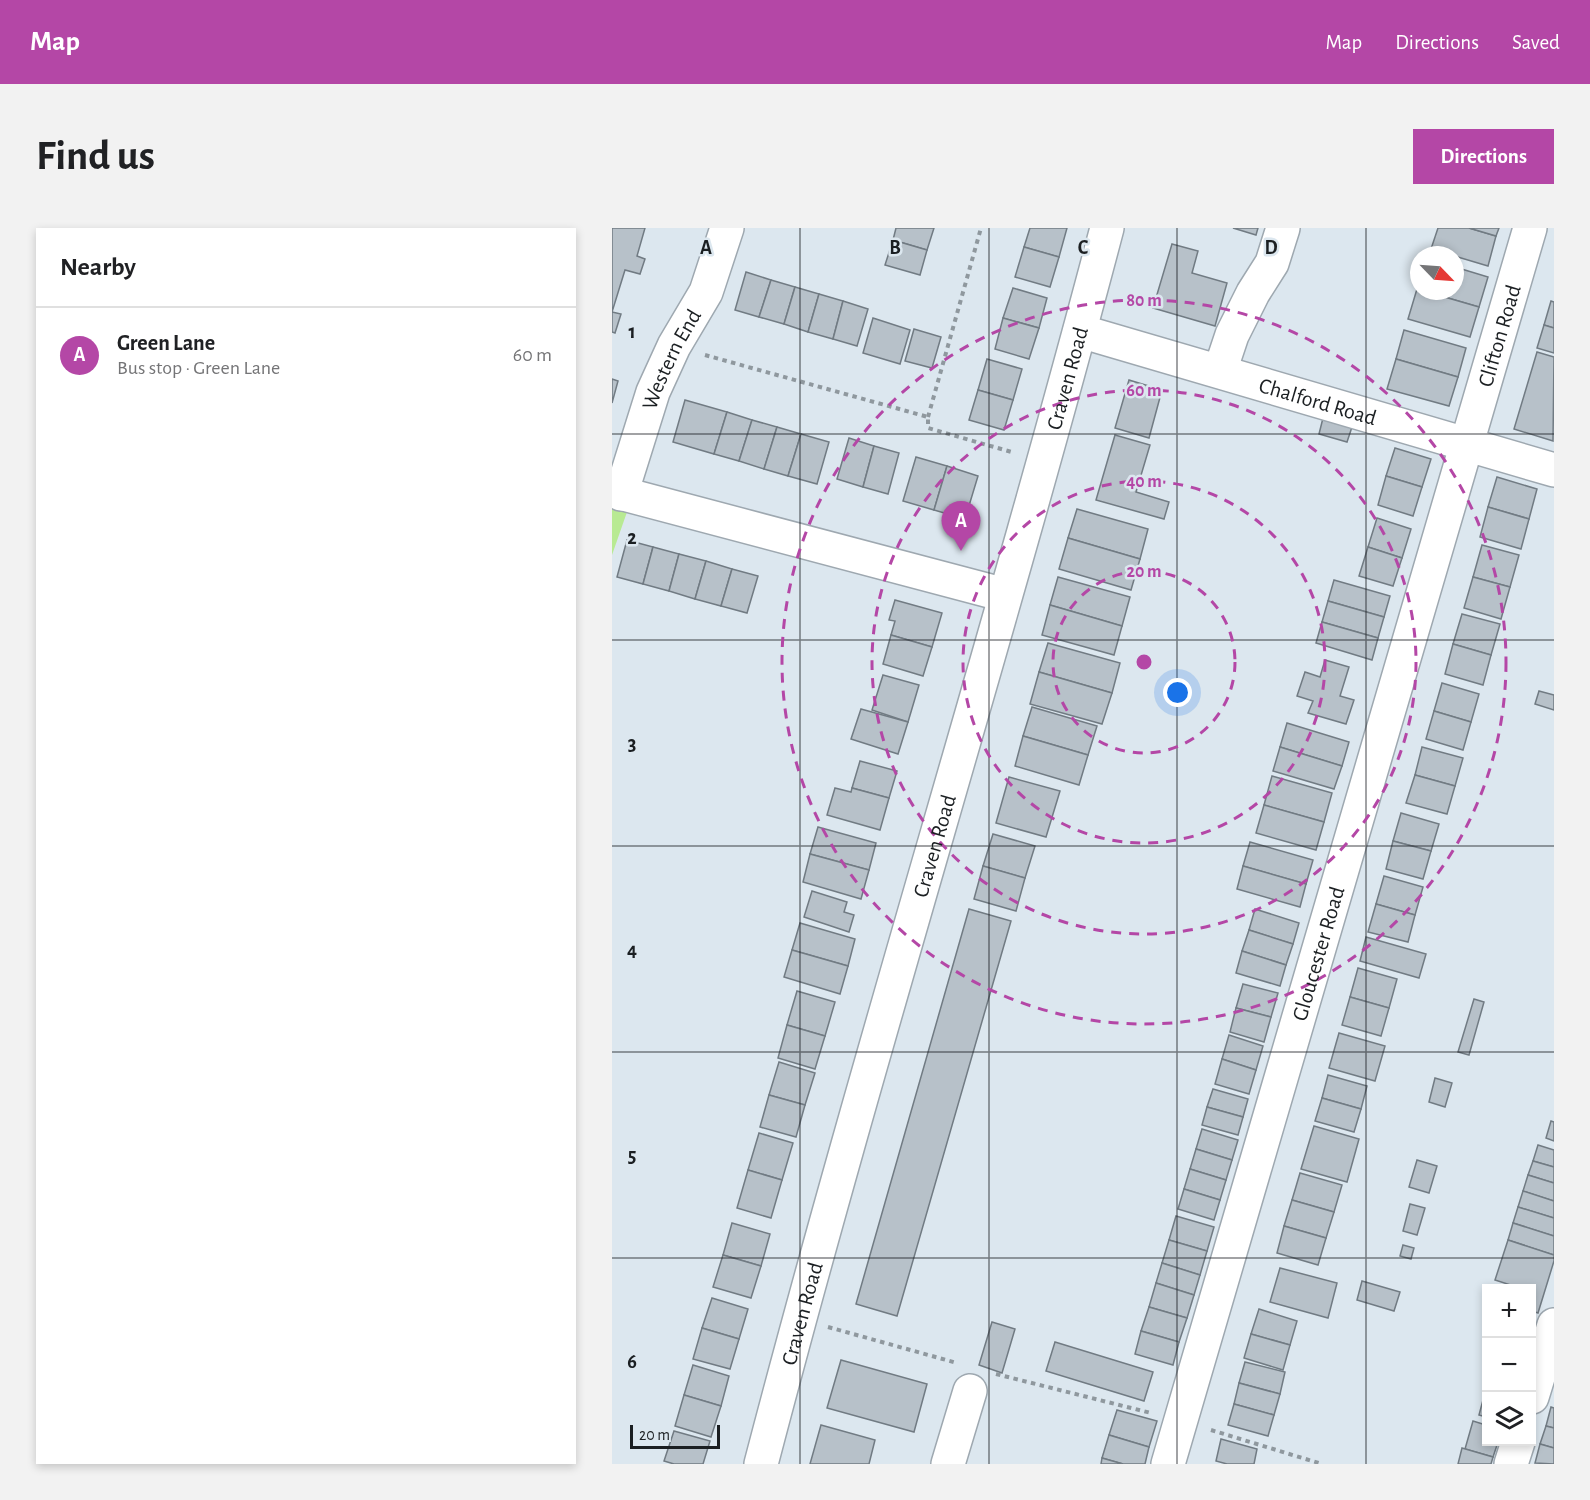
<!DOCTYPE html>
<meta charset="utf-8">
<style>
body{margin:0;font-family:"Alegreya Sans",sans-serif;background:#f2f2f2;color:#202124}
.controls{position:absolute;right:18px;bottom:18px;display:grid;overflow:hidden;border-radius:0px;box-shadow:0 3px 9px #0003}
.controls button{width:54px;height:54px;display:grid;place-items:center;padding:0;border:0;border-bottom:2px solid #e0e0e0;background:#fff;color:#202124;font:30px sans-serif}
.compass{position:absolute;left:798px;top:18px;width:54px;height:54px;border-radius:50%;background:#fff;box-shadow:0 3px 9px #0003;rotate:115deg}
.scale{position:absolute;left:18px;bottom:15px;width:90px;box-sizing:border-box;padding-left:6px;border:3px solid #1b1f22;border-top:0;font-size:16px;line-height:21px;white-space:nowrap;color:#1b1f22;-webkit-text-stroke:4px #dce7ef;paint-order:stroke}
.you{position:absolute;left:566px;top:465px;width:21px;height:21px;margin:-15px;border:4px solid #fff;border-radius:50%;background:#1a73e8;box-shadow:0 0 0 9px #1a73e833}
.badge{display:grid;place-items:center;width:39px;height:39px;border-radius:50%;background:#b447a6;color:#fff;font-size:20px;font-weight:700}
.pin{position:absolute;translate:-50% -50px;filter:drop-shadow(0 2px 3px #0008)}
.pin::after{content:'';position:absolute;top:32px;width:21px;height:18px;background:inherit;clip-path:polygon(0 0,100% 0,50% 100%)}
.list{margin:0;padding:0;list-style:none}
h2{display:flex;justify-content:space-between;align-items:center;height:78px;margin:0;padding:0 24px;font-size:26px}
h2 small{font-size:20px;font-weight:400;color:#757577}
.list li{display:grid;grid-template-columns:39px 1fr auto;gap:18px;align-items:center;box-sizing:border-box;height:96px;padding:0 24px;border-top:2px solid #e0e0e0}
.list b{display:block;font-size:22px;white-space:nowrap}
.list p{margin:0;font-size:20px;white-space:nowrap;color:#757577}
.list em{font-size:20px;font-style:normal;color:#757577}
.icon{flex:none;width:33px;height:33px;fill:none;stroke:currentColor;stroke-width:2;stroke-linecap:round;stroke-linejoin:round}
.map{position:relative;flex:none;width:942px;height:1236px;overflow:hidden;border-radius:0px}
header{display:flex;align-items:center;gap:36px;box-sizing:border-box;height:84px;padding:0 30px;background:#b447a6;color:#fff}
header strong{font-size:28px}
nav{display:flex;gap:33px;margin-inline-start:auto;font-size:21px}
.intro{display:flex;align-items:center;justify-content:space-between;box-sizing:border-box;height:144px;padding:0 36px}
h1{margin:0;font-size:42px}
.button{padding:15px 27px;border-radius:0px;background:#b447a6;color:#fff;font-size:21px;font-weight:700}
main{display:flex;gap:36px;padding:0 36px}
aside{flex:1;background:#fff;border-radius:0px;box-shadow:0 3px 9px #0003}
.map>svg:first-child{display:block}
.green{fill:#b8ea93}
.building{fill:#b7c1c9;stroke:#717b83;stroke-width:1.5}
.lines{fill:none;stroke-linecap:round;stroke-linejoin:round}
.minor-casing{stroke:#9ea8b0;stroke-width:36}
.path{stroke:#8f989e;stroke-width:4;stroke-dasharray:4.5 4.5;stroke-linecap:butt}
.minor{stroke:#fff;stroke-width:33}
.grid{fill:none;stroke:#1b1f22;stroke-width:1.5;stroke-opacity:0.55}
.ring{fill:none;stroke:#b447a6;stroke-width:3;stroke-dasharray:10 8}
.labels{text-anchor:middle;stroke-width:5;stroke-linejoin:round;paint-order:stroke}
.street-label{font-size:22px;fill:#1b1f22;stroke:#dce7ef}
.grid-label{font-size:20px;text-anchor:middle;font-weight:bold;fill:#1b1f22;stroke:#dce7ef;stroke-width:5;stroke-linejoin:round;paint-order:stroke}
.centre{fill:#b447a6;stroke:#dce7ef;stroke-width:3}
.ring-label{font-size:18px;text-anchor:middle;font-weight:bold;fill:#b447a6;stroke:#dce7ef;stroke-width:5;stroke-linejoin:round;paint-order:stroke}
</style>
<header>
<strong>Map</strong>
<nav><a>Map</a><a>Directions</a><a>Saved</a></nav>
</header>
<div class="intro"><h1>Find us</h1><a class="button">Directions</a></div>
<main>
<aside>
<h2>Nearby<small></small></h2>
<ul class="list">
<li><span class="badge">A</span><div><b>Green Lane</b><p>Bus stop · Green Lane</p></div><em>60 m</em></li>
</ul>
</aside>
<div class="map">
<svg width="942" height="1236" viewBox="0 0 942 1236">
<rect width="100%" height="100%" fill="#dce7ef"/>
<polygon class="green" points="0,279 15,284 0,327"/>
<g class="building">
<polygon points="0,0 33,0 25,28 33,31 28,46 13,42 0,84 9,86 3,105 0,104"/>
<polygon points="284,0 322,0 315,22 281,12"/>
<polygon points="418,0 455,0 447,29 412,19"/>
<polygon points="621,0 646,0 644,7"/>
<polygon points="826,0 857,0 884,8 876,38 819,21"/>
<polygon points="857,0 887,0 884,8"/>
<polygon points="281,12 315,22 308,47 273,37"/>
<polygon points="560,16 586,23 580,45 615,55 603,98 541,80"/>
<polygon points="412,19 447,29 438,59 403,49"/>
<polygon points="843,39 876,49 867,79 812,63 843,63"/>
<polygon points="134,44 159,52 147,89 123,82"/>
<polygon points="159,52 183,59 172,96 147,89"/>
<polygon points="183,59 207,66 196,104 172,96"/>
<polygon points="401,60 435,70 427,100 391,90"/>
<polygon points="805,61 867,79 858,109 796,91"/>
<polygon points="207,66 231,73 221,111 196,104"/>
<polygon points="231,73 256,81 245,118 221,111"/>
<polygon points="939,73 942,74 942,100 932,97"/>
<polygon points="261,90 298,102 288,136 251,125"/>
<polygon points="391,90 427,100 417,131 383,121"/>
<polygon points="932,97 942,100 942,125 925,120"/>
<polygon points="302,101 329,109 320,140 293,133"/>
<polygon points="792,102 854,120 846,149 784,131"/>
<polygon points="925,124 942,129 941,213 902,201"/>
<polygon points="375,131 410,141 401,172 366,162"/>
<polygon points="784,131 846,149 837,178 775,161"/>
<polygon points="0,151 6,153 0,175"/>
<polygon points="517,152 550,162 537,210 503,200"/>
<polygon points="366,162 401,172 392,202 357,192"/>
<polygon points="73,172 115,184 102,226 61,214"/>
<polygon points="115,184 140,192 127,233 102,226"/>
<polygon points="711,190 740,199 735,214 707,206"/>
<polygon points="140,192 165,199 152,241 127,233"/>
<polygon points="165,199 189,206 176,248 152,241"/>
<polygon points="189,206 217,214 205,256 176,248"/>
<polygon points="503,207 538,217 524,264 557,274 552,291 484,272"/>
<polygon points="237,210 262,218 251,259 225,251"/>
<polygon points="262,218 287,225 276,266 251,259"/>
<polygon points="783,220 819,231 810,259 774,248"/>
<polygon points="304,229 335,238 322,282 291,273"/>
<polygon points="335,238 366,248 353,291 322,282"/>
<polygon points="774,248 810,259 801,288 766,277"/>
<polygon points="885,249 925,261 917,291 876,279"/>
<polygon points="876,279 917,291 909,321 868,309"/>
<polygon points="465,281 536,301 528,331 456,310"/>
<polygon points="765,290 799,301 790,330 756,319"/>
<polygon points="456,310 528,331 519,362 447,341"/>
<polygon points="15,312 41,319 31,356 5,349"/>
<polygon points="870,317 907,327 898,359 861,349"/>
<polygon points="41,319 67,326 57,363 31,356"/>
<polygon points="756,319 790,330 781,358 747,348"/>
<polygon points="67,326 94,333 83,371 57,363"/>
<polygon points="94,333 120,341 109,378 83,371"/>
<polygon points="120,341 146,348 135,385 109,378"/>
<polygon points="446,349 518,369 510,398 438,377"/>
<polygon points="861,349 898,359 889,391 852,380"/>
<polygon points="722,352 778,368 772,389 716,373"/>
<polygon points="283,372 330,385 320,419 279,407 283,393 277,392"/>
<polygon points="716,373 772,389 766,410 710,394"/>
<polygon points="438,377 510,398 502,427 430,407"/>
<polygon points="850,386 888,396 879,427 841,416"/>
<polygon points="710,394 766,410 760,432 704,415"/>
<polygon points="279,407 320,419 311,448 271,436"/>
<polygon points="436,415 508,435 500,465 427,444"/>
<polygon points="841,416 879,427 871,457 833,446"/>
<polygon points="713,432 737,439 728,468 742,472 734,496 696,485 701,473 685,468 693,444 708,449"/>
<polygon points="427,444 500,465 490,496 418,476"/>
<polygon points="271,447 307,457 296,494 260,482"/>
<polygon points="830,455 867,466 859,494 822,483"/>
<polygon points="927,463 942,467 942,482 923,476"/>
<polygon points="420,479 485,498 476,527 411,508"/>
<polygon points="249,481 296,494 286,526 239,511"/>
<polygon points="822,483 859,494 851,522 814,511"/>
<polygon points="675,495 737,514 730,538 668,519"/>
<polygon points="411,508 476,527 467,557 403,538"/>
<polygon points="668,519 730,538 722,561 661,543"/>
<polygon points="810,519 851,530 843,558 803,547"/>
<polygon points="248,533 285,543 277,570 240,560"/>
<polygon points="803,547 843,558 835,586 794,575"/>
<polygon points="660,548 720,565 712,594 652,577"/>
<polygon points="397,549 448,563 434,609 384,595"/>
<polygon points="223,560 239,564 240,560 277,570 268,602 215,587"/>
<polygon points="652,577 712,594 704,622 644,605"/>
<polygon points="789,585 827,596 819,623 781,613"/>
<polygon points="206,599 264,615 257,642 198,626"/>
<polygon points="381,606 423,618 413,650 371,638"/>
<polygon points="781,613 819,623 811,651 774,641"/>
<polygon points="638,614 701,632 694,656 631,638"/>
<polygon points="198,626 257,642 249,671 191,654"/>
<polygon points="371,638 413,650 404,683 362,671"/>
<polygon points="631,638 694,656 688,679 625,661"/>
<polygon points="772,648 811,659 803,687 764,676"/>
<polygon points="200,663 235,674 232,684 242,687 237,704 192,689"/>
<polygon points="764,676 803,687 796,714 756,704"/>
<polygon points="357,681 399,693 285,1088 244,1076"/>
<polygon points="643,681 687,695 681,716 637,702"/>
<polygon points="188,695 243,711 236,738 180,722"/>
<polygon points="637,702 681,716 674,737 630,723"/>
<polygon points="754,709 814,726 807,750 748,733"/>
<polygon points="180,722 236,738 228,766 172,749"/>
<polygon points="630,723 674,737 668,758 624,745"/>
<polygon points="746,740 785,751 777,780 738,769"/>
<polygon points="631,756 666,765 659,789 624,780"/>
<polygon points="185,763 223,774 213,808 175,797"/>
<polygon points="738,769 777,780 769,808 730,797"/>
<polygon points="862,771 872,774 857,827 846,824"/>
<polygon points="624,780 659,789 652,814 618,804"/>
<polygon points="175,797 213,808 203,841 166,830"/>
<polygon points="727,805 773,818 763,853 717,840"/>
<polygon points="617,807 651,818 644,842 610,831"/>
<polygon points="610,831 644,842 637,866 603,856"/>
<polygon points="167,834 203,845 193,877 157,867"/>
<polygon points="716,847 755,858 749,881 710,870"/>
<polygon points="823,850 840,855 833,879 817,874"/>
<polygon points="601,861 636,871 631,889 595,879"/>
<polygon points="157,867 193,877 184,909 148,899"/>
<polygon points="710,870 749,881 742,904 703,893"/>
<polygon points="595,879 631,889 626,907 590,897"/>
<polygon points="939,893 942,894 942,913 934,910"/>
<polygon points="702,898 747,911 735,954 689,941"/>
<polygon points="590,901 626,912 620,932 584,921"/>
<polygon points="147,905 181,915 170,952 136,942"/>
<polygon points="926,917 942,922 942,939 921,933"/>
<polygon points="584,921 620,932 614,952 578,941"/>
<polygon points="805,932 825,938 817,965 797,959"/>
<polygon points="921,933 942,939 942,955 916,947"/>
<polygon points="578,941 614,952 608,972 572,961"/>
<polygon points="136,942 170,952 159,990 125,980"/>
<polygon points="688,945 730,957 722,984 680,972"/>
<polygon points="916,947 942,955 942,973 911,963"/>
<polygon points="572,961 608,972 602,992 566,981"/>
<polygon points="911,963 942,973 942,990 906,979"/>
<polygon points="680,972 722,984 714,1010 672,998"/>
<polygon points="798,976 813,980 805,1007 791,1003"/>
<polygon points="906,979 942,990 942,1008 901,995"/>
<polygon points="564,988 602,999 595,1023 557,1012"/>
<polygon points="120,995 158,1006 149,1038 111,1027"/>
<polygon points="901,995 942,1008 942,1027 896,1012"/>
<polygon points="672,998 714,1010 706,1037 665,1025"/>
<polygon points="557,1012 595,1023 588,1047 550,1035"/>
<polygon points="896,1012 942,1027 942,1033 926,1085 920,1083 920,1060 904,1060 905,1059 883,1052"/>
<polygon points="791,1017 802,1020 799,1031 788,1028"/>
<polygon points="111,1027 149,1038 139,1070 101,1059"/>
<polygon points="550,1035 588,1047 582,1067 544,1055"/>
<polygon points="668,1040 725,1055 716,1090 658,1074"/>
<polygon points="750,1053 788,1064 782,1083 745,1072"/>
<polygon points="544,1055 582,1067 575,1090 537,1079"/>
<polygon points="100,1070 136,1081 127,1111 90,1100"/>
<polygon points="537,1079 575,1090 567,1114 529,1103"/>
<polygon points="647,1081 685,1093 678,1117 639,1106"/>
<polygon points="380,1094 403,1101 390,1145 367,1137"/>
<polygon points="90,1100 127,1111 118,1141 81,1131"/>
<polygon points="529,1103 567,1114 561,1137 523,1126"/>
<polygon points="639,1106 678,1117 671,1142 632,1130"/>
<polygon points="443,1114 541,1144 532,1173 434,1143"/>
<polygon points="229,1132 315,1156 302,1204 215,1180"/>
<polygon points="633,1134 673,1144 668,1166 627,1155"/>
<polygon points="81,1137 117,1148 109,1178 72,1167"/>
<polygon points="627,1155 668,1166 662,1187 622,1176"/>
<polygon points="874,1161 874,1189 867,1187"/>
<polygon points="72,1167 109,1178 99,1209 63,1198"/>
<polygon points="622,1176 662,1187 656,1208 616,1197"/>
<polygon points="939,1179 942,1180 942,1200 934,1198"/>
<polygon points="505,1182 545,1193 537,1219 497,1207"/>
<polygon points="861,1193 874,1197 874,1214 886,1214 881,1229 853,1221"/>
<polygon points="209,1197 263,1212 257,1236 198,1236"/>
<polygon points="934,1198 942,1200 942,1220 928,1216"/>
<polygon points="62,1203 98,1213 91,1236 62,1236 52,1233"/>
<polygon points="497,1207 537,1219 533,1236 511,1236 490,1230"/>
<polygon points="609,1211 645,1221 642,1236 615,1236 604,1233"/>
<polygon points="928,1216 942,1220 942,1236 923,1235"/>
<polygon points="850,1220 881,1229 879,1236 846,1236"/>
<polygon points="490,1230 511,1236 489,1236"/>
</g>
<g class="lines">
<g class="minor-casing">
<g id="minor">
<path id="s1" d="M468,103L942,242"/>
<polyline points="608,143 620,107 641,65 660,35 671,0"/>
<polyline points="0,263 393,367"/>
<path id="s2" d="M9,266L41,164L62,118L94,64L115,0"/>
<polyline points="920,1169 942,1097"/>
<path id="s3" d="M149,1236C257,822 386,414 495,0"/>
<polyline points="336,1236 358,1163"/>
<path id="s4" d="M556,1236L918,0"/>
<polyline points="899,1236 906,1214"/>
</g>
</g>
<g class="path">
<polyline points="93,127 316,189 316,200 403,225"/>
<polyline points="316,189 369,0"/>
<polyline points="216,1099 345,1135"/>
<polyline points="384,1146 539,1185"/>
<polyline points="599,1202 710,1236"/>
</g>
<use href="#minor" class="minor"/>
</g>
<path class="grid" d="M188,0V1236M377,0V1236M565,0V1236M754,0V1236M0,206H942M0,412H942M0,618H942M0,824H942M0,1030H942"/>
<g class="ring">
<circle cx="532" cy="434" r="91"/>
<circle cx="532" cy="434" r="181"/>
<circle cx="532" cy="434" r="272"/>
<circle cx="532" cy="434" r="362"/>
</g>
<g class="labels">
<g class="street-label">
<text dy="8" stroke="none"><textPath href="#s4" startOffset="1176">Clifton Road</textPath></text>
<text dy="8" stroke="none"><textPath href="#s2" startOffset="144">Western End</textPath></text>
<text dy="8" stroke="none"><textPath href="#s3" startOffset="1128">Craven Road</textPath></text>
<text dy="8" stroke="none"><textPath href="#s1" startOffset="248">Chalford Road</textPath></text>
<text dy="8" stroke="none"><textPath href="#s3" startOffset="642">Craven Road</textPath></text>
<text dy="8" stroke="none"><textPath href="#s4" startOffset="532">Gloucester Road</textPath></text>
<text dy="8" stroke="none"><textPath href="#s3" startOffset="156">Craven Road</textPath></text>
</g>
</g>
<g class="grid-label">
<text x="94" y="26">A</text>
<text x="283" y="26">B</text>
<text x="471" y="26">C</text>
<text x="659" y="26">D</text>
<text x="20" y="110">1</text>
<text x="20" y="316">2</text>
<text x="20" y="522">3</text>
<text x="20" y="728">4</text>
<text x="20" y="934">5</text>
<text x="20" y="1140">6</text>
</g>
<circle cx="532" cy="434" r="9" class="centre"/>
<g class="ring-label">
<text x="532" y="78">80 m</text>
<text x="532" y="168">60 m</text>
<text x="532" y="259">40 m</text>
<text x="532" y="349">20 m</text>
</g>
</svg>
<div class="controls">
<button>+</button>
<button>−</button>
<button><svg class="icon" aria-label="layers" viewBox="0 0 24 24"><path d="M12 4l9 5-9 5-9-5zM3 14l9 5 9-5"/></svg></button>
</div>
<svg class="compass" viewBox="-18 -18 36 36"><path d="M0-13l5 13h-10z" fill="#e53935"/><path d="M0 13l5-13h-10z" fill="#757577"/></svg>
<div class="scale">20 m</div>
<div class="you"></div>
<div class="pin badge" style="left:349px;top:323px">A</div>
</div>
</main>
